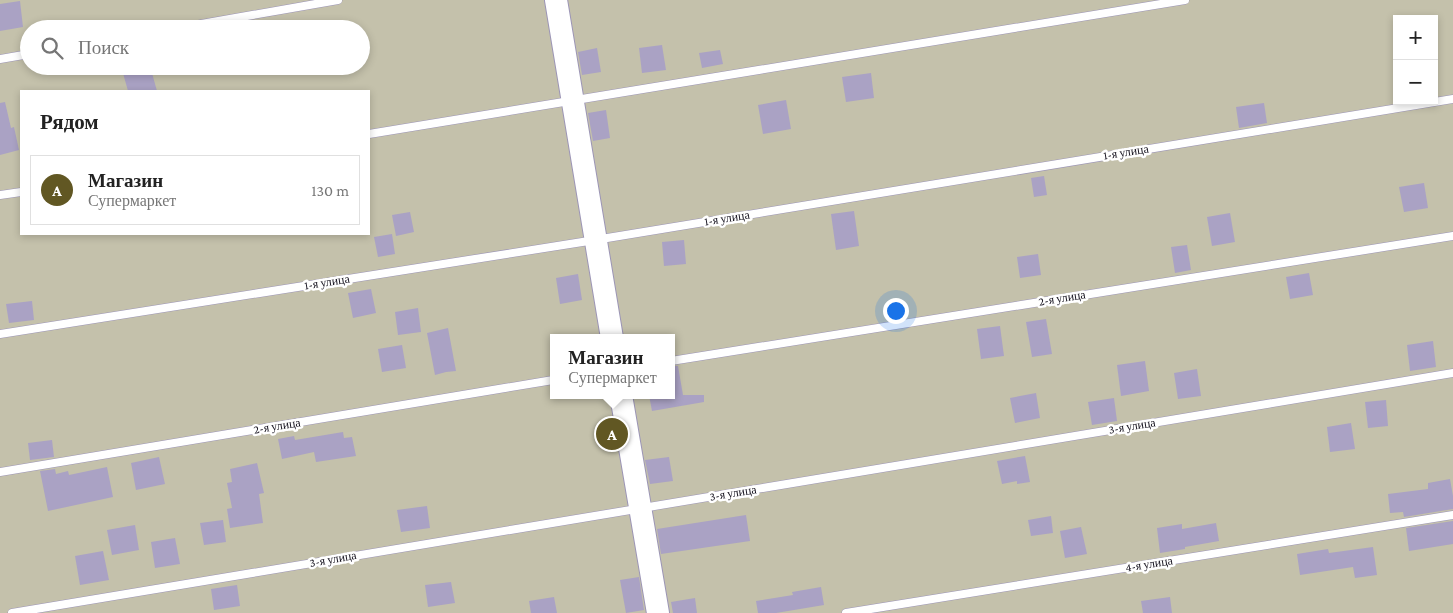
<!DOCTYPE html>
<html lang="ru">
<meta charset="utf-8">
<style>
body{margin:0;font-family:"Crimson Pro",serif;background:#f6f6f6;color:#222}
.controls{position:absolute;right:15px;top:15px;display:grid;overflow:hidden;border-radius:0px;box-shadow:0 2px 8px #0003}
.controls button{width:45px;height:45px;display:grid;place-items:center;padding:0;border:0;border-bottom:1px solid #e0e0e0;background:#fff;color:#222;font:25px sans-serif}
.you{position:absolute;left:895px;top:310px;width:18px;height:18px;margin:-12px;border:4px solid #fff;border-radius:50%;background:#1a73e8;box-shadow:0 0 0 8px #1a73e833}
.badge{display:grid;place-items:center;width:32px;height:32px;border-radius:50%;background:#615723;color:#fff;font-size:16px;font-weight:700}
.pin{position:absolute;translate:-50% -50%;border:2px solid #fff;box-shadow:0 1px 5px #0006}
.popup{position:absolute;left:550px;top:334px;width:125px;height:65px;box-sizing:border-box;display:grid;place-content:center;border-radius:0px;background:#fff;filter:drop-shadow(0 1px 4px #0005);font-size:16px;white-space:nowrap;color:#767676}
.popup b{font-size:19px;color:#222}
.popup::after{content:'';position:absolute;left:50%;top:100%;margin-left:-10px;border:10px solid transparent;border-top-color:#fff}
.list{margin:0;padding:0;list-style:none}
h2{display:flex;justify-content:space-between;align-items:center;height:65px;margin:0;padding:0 20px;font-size:21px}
h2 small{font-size:16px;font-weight:400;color:#767676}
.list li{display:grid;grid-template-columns:32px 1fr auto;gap:15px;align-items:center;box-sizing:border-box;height:70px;margin:0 10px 10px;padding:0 10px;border:1px solid #e0e0e0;border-radius:0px}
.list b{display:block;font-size:19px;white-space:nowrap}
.list p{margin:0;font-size:16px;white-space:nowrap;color:#767676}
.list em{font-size:16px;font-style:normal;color:#767676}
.icon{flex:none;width:28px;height:28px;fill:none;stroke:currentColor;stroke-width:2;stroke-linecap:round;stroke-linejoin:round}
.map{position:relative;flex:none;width:1453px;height:613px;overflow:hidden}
.search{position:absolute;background:#fff;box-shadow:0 2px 8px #0003;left:20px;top:20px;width:350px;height:55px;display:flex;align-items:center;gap:12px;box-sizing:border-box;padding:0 18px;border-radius:28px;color:#767676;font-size:19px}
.panel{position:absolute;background:#fff;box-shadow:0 2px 8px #0003;left:20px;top:90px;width:350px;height:145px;border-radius:0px}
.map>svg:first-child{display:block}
.green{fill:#c4c1ab;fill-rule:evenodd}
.building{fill:#aaa2c4}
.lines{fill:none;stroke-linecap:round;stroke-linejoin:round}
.lane-casing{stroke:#9c95b6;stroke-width:9}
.secondary-casing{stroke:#9c95b6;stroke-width:24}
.lane{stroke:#fff;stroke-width:8}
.secondary{stroke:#fff;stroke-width:22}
.labels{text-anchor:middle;stroke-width:5;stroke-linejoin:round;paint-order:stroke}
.street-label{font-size:12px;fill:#110e1a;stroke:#fff}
</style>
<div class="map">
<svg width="1453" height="613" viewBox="0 0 1453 613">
<rect width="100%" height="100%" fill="#e6e0fc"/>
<path class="green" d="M0,0H1453V613H0ZM1397,19H1434V101H1397ZM29,29H361V66H29ZM21,91H369V234H21ZM553,338H671V395H553Z"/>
<g class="building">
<polygon points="20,1 23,27 0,31 0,4"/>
<polygon points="662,45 666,70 642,73 639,48"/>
<polygon points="597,48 601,72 582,75 578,52"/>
<polygon points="720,50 723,64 702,68 699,53"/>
<polygon points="121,66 150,66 157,91 128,91"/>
<polygon points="871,73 874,98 846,102 842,77"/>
<polygon points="786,100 791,129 763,134 758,105"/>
<polygon points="5,102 11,128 14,127 19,150 0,155 0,103"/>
<polygon points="1264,103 1267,123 1239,128 1236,107"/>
<polygon points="606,110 610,138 593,141 588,113"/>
<polygon points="1044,176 1047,195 1034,197 1031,178"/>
<polygon points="1424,183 1428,208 1404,212 1399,187"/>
<polygon points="854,211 859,246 836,250 831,214"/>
<polygon points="410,212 414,232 396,236 392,215"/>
<polygon points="1230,213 1235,242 1212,246 1207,217"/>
<polygon points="392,234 395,254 378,257 374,237"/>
<polygon points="684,240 686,264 664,266 662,242"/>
<polygon points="1187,245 1191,270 1175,273 1171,247"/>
<polygon points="1038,254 1041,275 1020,278 1017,257"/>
<polygon points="1309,273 1313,295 1290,299 1286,277"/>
<polygon points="578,274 582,300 560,304 556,278"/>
<polygon points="371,289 376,313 353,318 348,293"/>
<polygon points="32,301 34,320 9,323 6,304"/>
<polygon points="418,308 421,332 398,335 395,312"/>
<polygon points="1046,319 1052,354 1032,357 1026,322"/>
<polygon points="1000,326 1004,356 981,359 977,329"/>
<polygon points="448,328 456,371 446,372 435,375 427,333"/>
<polygon points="1433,341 1436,367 1410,371 1407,345"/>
<polygon points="402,345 406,368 382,372 378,349"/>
<polygon points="1145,361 1149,391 1121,396 1117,365"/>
<polygon points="671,366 678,366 683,395 704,395 704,402 652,411 649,395 671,395"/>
<polygon points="1197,369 1201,396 1178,399 1174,373"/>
<polygon points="1036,393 1040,418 1015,423 1010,398"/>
<polygon points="1114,398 1117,421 1092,425 1088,402"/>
<polygon points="1386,400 1388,426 1368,428 1365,402"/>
<polygon points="1351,423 1355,449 1330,452 1327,427"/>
<polygon points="343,432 344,438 352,437 356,456 316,462 314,452 282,459 278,439 294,436 295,440"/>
<polygon points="52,440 54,457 30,460 28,443"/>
<polygon points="1025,456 1030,482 1017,484 1017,481 1002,484 997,461"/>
<polygon points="159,457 165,484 136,490 131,463"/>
<polygon points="669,457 673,481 650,484 645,460"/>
<polygon points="257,463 264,493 259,494 263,523 230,528 227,509 232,508 227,483 232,482 230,469"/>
<polygon points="107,467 113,497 48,511 40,471 55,469 56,474 68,471 69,475"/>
<polygon points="1450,479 1453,496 1453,509 1404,517 1403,512 1390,513 1388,494 1428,489 1428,483"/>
<polygon points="427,506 430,528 401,532 397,510"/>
<polygon points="746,515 750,541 661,554 657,529"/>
<polygon points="1051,516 1053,533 1031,536 1028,520"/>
<polygon points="223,520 226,542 204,545 200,523"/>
<polygon points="1453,521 1453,544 1409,551 1406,528"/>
<polygon points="1216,523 1219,541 1185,547 1185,549 1160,553 1157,528 1182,524 1182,529"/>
<polygon points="135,525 139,550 112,555 107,530"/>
<polygon points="1081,527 1087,554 1065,558 1060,531"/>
<polygon points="175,538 180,564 155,568 151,542"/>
<polygon points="1373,547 1377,575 1355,578 1353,567 1300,575 1297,554 1328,549 1329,553"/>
<polygon points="103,551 109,580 80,585 75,556"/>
<polygon points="639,577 644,610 626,613 620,580"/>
<polygon points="451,582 455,603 428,607 425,585"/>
<polygon points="237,585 240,606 214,610 211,589"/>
<polygon points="821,587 824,605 776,613 758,613 756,601 793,595 792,592"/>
<polygon points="554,597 557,613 531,613 529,601"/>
<polygon points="1170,597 1172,613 1143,613 1141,601"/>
<polygon points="695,598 697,613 673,613 671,602"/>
</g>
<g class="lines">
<g class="lane-casing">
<g id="lane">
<polyline points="173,29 338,0"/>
<polyline points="0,59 29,54"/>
<polyline points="369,134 1185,0"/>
<polyline points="0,195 21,192"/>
<polyline points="0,334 595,240 1453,99"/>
<polyline points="671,361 1453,236"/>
<polyline points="0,472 553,380"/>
<polyline points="12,613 1453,373"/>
<polyline points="846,613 1453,515"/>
</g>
</g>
<g class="secondary-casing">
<g id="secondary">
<polyline points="556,0 612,338"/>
<polyline points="621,395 658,613"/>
</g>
</g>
<use href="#lane" class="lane"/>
<use href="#secondary" class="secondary"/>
</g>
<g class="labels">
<g class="street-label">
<text transform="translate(1126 152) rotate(-9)" y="4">1-я улица</text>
<text transform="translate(727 218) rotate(-9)" y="4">1-я улица</text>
<text transform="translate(327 282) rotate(-9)" y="4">1-я улица</text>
<text transform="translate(1062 298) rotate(-9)" y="4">2-я улица</text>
<text transform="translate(277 426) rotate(-9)" y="4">2-я улица</text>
<text transform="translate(1132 426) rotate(-9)" y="4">3-я улица</text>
<text transform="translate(733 493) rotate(-9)" y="4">3-я улица</text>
<text transform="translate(333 559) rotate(-10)" y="4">3-я улица</text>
<text transform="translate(1149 564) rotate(-9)" y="4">4-я улица</text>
</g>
</g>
</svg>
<div class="controls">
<button>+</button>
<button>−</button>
</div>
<div class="you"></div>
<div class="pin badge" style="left:612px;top:434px">A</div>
<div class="popup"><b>Магазин</b>Супермаркет</div>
<div class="search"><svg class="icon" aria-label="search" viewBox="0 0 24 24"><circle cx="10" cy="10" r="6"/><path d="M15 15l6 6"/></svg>Поиск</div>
<section class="panel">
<h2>Рядом<small></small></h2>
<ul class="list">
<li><span class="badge">A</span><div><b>Магазин</b><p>Супермаркет</p></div><em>130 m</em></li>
</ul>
</section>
</div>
